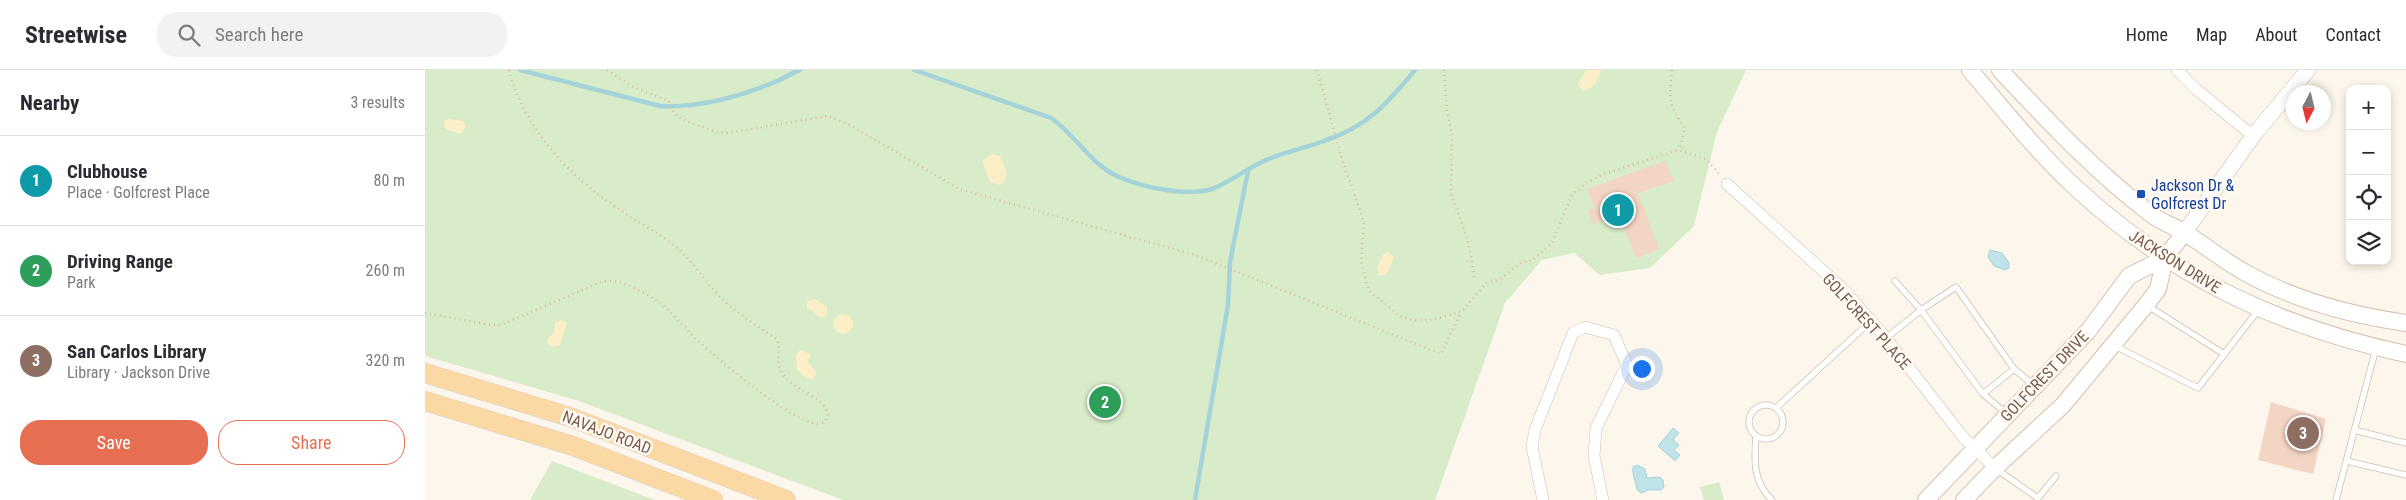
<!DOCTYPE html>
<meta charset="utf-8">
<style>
body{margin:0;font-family:"Roboto Condensed",sans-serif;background:#f2f2f3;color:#2b2b33}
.controls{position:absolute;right:15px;top:15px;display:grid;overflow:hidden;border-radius:10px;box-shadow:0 2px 8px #0003}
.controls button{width:45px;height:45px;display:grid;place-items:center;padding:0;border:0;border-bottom:1px solid #e1e1e2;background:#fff;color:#2b2b33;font:25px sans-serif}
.compass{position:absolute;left:1861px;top:15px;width:45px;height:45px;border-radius:50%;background:#fff;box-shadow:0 2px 8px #0003;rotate:187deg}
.you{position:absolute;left:1216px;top:298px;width:18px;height:18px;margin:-12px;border:4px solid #fff;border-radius:50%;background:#1a73e8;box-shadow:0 0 0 8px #1a73e833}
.badge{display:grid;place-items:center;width:32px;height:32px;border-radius:50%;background:#e76f51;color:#fff;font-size:16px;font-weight:700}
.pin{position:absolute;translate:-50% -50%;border:2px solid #fff;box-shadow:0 1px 5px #0006}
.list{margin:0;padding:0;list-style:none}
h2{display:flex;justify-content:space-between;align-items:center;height:65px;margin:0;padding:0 20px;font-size:21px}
h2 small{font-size:16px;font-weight:400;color:#7c7c81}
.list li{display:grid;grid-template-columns:32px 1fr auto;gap:15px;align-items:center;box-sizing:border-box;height:90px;padding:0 20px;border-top:1px solid #e1e1e2}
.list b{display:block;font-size:19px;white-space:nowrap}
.list p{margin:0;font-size:16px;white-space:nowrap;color:#7c7c81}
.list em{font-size:16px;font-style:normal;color:#7c7c81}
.actions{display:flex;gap:10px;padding:15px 20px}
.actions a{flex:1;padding:11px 0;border:1px solid #e76f51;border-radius:20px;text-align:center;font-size:18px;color:#e76f51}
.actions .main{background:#e76f51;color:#fff}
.icon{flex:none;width:28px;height:28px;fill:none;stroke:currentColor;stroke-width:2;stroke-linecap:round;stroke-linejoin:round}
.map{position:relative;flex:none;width:1981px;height:430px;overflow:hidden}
header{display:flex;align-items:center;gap:30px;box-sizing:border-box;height:70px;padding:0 25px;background:#fff;border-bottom:1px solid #e1e1e2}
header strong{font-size:24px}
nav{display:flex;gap:28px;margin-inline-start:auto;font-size:18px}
.search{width:350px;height:45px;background:#f2f2f3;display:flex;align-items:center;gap:12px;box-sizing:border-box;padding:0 18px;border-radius:20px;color:#7c7c81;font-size:19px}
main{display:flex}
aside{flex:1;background:#fff}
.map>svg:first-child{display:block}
.green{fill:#d8ecc9}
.sand{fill:#fcefc7}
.water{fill:#bfe3e8;stroke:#a5d3da}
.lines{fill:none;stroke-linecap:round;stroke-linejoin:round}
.stream{stroke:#a5d3da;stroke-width:4.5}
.building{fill:#f3d5c3}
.service-casing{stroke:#d1beb0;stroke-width:7}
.minor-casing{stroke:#d1beb0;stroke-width:12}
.tertiary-casing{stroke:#d1beb0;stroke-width:16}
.secondary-casing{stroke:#d6c0b0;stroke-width:18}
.primary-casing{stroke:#dad1cd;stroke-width:20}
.path{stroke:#d9b8a5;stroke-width:2.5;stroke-dasharray:1 4;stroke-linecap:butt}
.service{stroke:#fff;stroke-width:5.5}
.minor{stroke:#fff;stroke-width:11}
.tertiary{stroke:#fff;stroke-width:15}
.secondary{stroke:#fff;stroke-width:16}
.primary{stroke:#fbd9a5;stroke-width:19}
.transit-dot{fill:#1a4fb4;stroke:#fffaf3;stroke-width:2}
.labels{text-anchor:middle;stroke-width:5;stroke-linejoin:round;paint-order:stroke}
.transit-label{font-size:16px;fill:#164399;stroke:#fffaf3;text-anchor:start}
.street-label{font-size:16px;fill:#7a5c4d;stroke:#fffaf3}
</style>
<header>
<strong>Streetwise</strong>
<div class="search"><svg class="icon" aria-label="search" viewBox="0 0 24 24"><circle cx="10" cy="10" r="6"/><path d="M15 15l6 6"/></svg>Search here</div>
<nav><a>Home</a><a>Map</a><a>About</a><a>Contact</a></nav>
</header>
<main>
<aside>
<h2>Nearby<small>3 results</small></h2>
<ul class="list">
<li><span class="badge" style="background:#0f9aa8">1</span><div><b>Clubhouse</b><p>Place · Golfcrest Place</p></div><em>80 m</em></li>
<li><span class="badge" style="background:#2e9e5b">2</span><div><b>Driving Range</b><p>Park</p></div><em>260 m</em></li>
<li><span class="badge" style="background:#8d6e63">3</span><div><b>San Carlos Library</b><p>Library · Jackson Drive</p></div><em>320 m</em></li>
</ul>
<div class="actions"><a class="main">Save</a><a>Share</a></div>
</aside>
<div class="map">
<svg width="1981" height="430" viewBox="0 0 1981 430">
<rect width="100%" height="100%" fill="#fdf6ec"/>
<g class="green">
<polygon points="0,0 1321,0 1292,62 1269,156 1225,198 1175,205 1149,183 1117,190 1080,233 1010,430 418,430 151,330 0,286"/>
<polygon points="127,391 230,430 105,430"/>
<polygon points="1294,412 1299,430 1279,430 1275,417"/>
</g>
<g class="sand">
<path d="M1161,0H1176C1175,9 1168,19 1158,21L1153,14Z"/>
<polygon points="24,49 38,51 41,56 36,64 20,59 19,51"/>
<polygon points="567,84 575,86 582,103 580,111 575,115 565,112 557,90"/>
<polygon points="963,182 969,187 962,204 954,206 952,198 958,185"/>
<polygon points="390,229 402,237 402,243 398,248 392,246 389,241 382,239 382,231"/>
<circle cx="418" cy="254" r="10"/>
<polygon points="136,250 142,253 135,275 127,277 122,273 123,268 129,263 130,253"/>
<polygon points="375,280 385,284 383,292 392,303 387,309 382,308 372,300 371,286"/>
</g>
<g class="water">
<polygon points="1565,180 1577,183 1584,193 1584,198 1580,200 1569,196 1563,187"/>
<polygon points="1248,358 1254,363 1248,370 1254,375 1249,380 1255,385 1250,391 1233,376"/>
<path d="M1212,395L1220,399L1222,408L1235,407L1238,410L1239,417L1236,420H1223L1216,423L1212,420C1211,412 1207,405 1208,397Z"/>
</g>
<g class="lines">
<g class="stream">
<path d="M95,0L235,36C275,38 313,27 350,12C358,9 366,3 375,0"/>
<path d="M489,0L626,48C651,65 666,95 694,107C719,118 770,129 794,116C810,108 825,97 841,90C859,82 880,78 899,71C943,56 961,35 990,0"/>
<polyline points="770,430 803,235 805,192 823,101"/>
</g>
</g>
<g class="building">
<polygon points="1240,91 1249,111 1213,123 1234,179 1211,188 1194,144 1168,154 1163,141 1170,138 1162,119"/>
<polygon points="1846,332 1901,349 1888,404 1833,390"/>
</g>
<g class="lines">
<g class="service-casing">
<g id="service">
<polygon points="1531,217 1589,299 1558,324 1496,240"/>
<polyline points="1723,236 1799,284"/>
<polyline points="1461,268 1496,240 1470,211"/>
<polyline points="1690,276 1773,318 1834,239"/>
<polyline points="1589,299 1609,315"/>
<polyline points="1558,324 1581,343"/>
<circle cx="1341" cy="352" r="17"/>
<polyline points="1351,338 1446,251"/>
<polyline points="1929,360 1981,373"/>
<path d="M1331,366C1329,391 1328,412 1347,430"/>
<polyline points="1922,391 1981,405"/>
<polyline points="1571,399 1613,428 1631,406"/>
<polyline points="1911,430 1951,278"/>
</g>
</g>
<g class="minor-casing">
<g id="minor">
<polyline points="1752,0 1771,19 1828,66"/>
<polyline points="1302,114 1416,217 1458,264 1538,367 1570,398"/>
<polyline points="1118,430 1107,377 1110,360 1148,263 1160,257 1189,265 1202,295 1171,358 1169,386 1178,430"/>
</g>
</g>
<g class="tertiary-casing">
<polyline id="tertiary" points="1759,163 1828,66 1883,0"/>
</g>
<g class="secondary-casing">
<g id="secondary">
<path d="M1545,0C1579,40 1612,82 1651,118C1747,207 1854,257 1981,284"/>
<path d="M1575,0C1622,50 1670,102 1726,144C1736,152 1748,156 1759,162C1779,175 1798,190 1819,202C1867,229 1926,245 1981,253"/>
<polyline points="1501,430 1664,260 1704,206 1740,188"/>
<polyline points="1539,430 1570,398 1638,335 1721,235 1733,219 1740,188 1759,163"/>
</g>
</g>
<g class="primary-casing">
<g id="primary">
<polyline points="0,303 145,347 361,430"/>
<polyline points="0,331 148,376 288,430"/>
</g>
</g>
<g class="path">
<polyline points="182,0 208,17 244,31 249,43 256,49 291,62 303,63 403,46 425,55 534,119 770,185 1016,284 1036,242"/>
<polyline points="892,0 916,86 939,152 936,191 944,221 975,246 988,250 1005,250 1036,242 1061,213 1075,209 1097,192 1108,190 1127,173 1147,125 1161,113 1179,104 1254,80 1281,89 1295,105"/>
<polyline points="1019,0 1022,40 1027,65 1026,124 1043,171 1050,210"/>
<path d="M1247,0C1244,29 1243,34 1260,58L1254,80"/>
<path d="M0,243L66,255H76L176,212C194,207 217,221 232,231C247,241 257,255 270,268C287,284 377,362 397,353C401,351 402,348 403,344C397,325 367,320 357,303C350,292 356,281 352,269C332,256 311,243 294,226C278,209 267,190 249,175C231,161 210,151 192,138C143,105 99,58 84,0"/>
</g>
<use href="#service" class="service"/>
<use href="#minor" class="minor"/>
<use href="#tertiary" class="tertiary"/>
<use href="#secondary" class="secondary"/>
<use href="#primary" class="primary"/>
</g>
<rect class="transit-dot" x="1711" y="119" width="10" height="10" rx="2.5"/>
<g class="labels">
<g class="transit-label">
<text x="1726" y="121">Jackson Dr &amp;<tspan x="1726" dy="18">Golfcrest Dr</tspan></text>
</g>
<g class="street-label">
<text transform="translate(1750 191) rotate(32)" y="6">JACKSON DRIVE</text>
<text transform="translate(1442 251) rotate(48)" y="6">GOLFCREST PLACE</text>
<text transform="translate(1619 306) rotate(-46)" y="6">GOLFCREST DRIVE</text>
<text transform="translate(182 362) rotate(21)" y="6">NAVAJO ROAD</text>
</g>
</g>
</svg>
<div class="controls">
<button>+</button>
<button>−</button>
<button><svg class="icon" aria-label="locate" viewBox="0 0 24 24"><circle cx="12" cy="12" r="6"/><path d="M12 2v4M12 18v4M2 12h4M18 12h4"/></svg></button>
<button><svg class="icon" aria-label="layers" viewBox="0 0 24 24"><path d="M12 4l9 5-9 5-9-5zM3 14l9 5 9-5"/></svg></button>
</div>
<svg class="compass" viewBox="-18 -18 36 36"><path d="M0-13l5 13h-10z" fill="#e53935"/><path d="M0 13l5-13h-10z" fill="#7c7c81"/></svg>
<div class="you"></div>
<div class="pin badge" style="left:1193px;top:140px;background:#0f9aa8">1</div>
<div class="pin badge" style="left:680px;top:332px;background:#2e9e5b">2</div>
<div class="pin badge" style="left:1878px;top:363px;background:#8d6e63">3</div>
</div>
</main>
